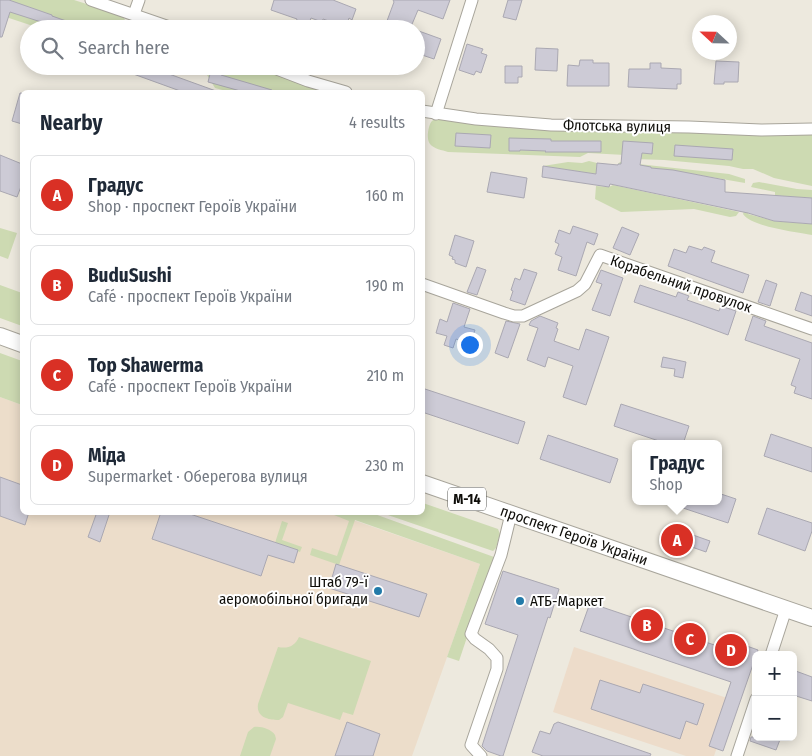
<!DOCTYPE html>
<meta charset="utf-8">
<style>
body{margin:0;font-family:"Fira Sans Condensed",sans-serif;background:#f6f6f7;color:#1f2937}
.controls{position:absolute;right:15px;bottom:15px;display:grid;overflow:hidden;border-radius:8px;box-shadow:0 2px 12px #0003}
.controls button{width:45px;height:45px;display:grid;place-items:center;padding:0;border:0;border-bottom:1px solid #e0e1e3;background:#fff;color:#1f2937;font:25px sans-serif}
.compass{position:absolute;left:692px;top:15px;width:45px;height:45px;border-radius:50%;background:#fff;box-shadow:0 2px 12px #0003;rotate:292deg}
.you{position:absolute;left:469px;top:344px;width:18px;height:18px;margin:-12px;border:4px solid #fff;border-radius:50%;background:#1a73e8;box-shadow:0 0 0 8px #1a73e833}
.badge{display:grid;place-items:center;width:32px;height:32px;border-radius:50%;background:#d93025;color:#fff;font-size:16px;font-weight:700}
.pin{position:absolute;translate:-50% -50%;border:2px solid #fff;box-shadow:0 1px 5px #0006}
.popup{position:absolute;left:632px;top:440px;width:90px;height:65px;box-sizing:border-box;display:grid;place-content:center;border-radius:8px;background:#fff;filter:drop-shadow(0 1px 4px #0005);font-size:16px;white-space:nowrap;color:#747a83}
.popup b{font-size:19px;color:#1f2937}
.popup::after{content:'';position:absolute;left:50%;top:100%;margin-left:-10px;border:10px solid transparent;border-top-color:#fff}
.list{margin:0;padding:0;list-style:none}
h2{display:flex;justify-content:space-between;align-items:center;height:65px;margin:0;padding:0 20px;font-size:21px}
h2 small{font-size:16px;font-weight:400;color:#747a83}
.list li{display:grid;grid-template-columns:32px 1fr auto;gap:15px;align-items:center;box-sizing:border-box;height:80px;margin:0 10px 10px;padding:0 10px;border:1px solid #e0e1e3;border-radius:8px}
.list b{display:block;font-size:19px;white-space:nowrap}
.list p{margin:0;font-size:16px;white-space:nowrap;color:#747a83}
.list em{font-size:16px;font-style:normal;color:#747a83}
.icon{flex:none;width:28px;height:28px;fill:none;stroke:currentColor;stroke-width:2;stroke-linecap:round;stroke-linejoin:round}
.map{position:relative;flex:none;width:812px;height:756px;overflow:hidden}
.search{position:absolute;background:#fff;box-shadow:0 2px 12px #0003;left:20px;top:20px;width:405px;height:55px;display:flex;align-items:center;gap:12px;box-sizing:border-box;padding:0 18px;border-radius:28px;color:#747a83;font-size:19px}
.panel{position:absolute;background:#fff;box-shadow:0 2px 12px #0003;left:20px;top:90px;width:405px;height:425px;border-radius:8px}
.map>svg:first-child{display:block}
.commercial{fill:#eddcca}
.industrial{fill:#ecddca}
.green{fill:#cddab2}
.building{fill:#cdcbd6;stroke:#aaa8b2}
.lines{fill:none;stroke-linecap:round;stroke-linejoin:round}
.minor-casing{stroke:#a8a59b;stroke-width:13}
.highway-casing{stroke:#a8a59b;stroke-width:18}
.minor{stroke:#fff;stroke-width:11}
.highway{stroke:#fff;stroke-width:16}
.poi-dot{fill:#227aa9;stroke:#fff;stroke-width:2}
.labels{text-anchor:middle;stroke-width:4;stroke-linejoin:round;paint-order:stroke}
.shield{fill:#fff;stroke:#565653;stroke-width:1}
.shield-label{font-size:14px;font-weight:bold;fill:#0e0d09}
.street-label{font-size:15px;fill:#0e0d09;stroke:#fff}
.poi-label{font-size:15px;fill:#0e0d09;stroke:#fff;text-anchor:end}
</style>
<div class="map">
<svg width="812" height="756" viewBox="0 0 812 756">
<rect width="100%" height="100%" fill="#ede9de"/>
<polygon class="commercial" points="574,647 733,700 714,756 686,756 553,712"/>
<polygon class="industrial" points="0,397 22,405 22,512 333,513 480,564 412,756 0,756"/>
<g class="green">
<polygon points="0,0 74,0 118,14 124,18 129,29 42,29 0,15"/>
<polygon points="190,66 260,66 332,92 230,92 215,88 204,70"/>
<path d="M440,119L812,134V186L774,178L753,169H743L729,166L664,160L635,159L625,155L588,153L580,157L448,152C442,150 434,149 430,144C426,140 428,125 432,121C434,119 437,119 440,119Z"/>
<polygon points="589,161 597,163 596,174 543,166 568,162 582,163"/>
<polygon points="620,162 729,174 745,179 745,183 682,172 618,164"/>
<polygon points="759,182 797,189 812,190 812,198 775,196 775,192 751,187 753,183"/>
<polygon points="613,185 739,212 736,216 730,217 694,209 621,212 595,199 596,186 609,187"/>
<path d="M748,199L750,201L748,214L774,221L812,224V235C796,232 752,227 743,214Z"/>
<polygon points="0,228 17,233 8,259 0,256"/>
<polygon points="0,285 22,293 22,326 0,318"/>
<polygon points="0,353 22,361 22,405 0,397"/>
<polygon points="423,503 498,529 500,534 496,548 493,551 490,550 382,513 422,512"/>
<polygon points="369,512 494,557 459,661 447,657 480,564 355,520 339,565 310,555 312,548 337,556 349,521 329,513"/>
<polygon points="282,521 288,523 282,540 302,547 300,552 275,543"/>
<path d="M299,637L371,661L353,715L343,712L340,720L288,703L283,717L279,720C268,720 256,717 258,704L278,647C288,649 295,646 299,637Z"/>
<path d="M254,727C261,726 271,729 275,735L276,739L270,756H240L248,732Z"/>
</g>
<g class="building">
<polygon points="0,0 9,0 52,15 52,16 72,23 70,29 63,29 10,12 2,37 0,37"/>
<polygon points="274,0 333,0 356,9 352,20 349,18 346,27 323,19 322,22 311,18 307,29 294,29 297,19 271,10"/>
<polygon points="393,0 450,0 443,19 418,10 410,29 384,29 394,2"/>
<polygon points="508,0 522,0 516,20 503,17"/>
<polygon points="416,30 441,39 434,59 416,53"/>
<polygon points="467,44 483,49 481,53 487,55 481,73 476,71 474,75 459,70"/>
<polygon points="536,48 558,49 557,71 535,70"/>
<polygon points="580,60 593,60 593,63 609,63 609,86 567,86 568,65 579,66"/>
<polygon points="716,61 739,62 738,82 724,82 724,84 714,84"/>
<polygon points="650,63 661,63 661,68 681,69 681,84 677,84 677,89 628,87 629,69 650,69"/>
<polygon points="115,66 147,66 216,91 216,92 183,92 114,67"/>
<polygon points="505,66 522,66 522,77 518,77 518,83 505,83"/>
<polygon points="211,70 221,73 221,75 272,90 271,92 244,92 208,82"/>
<polygon points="20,93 22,93 22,124 12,121"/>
<polygon points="456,133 491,135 490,148 455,146"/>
<polygon points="509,138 551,139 551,141 601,141 601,152 545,152 546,151 520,150 520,151 509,151"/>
<polygon points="623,141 653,143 652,154 642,153 640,165 651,167 651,168 673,170 725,180 725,192 812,198 812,224 774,221 748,213 610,184 609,187 542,177 543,166 596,174 597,163 618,165 618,164 621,164"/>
<polygon points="675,145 733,149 732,160 674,156"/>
<polygon points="0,155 22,164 22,184 17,197 0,191"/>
<polygon points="491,172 527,178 524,198 487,192"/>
<polygon points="573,226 598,234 594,245 587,242 576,276 558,270 562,257 555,254 559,244 555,242 559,230 570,234"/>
<polygon points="622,227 639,234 630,255 613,248"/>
<polygon points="455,235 474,241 466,267 455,263 455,260 452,259 453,257 449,255"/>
<polygon points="689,246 702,250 704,247 715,251 711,262 749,275 743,293 668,266 674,249 686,253"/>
<polygon points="477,267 486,270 477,295 467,292"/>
<polygon points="524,269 537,273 525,305 510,300 513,291 511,290 515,278 520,280"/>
<polygon points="601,270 623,278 610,316 592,310 602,284 596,282"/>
<polygon points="766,280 777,284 770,306 758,302"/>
<polygon points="640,285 676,297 678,292 689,296 687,300 719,311 721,306 736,311 728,335 690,321 634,302"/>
<polygon points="801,292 812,296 812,316 795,310"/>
<polygon points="453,303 470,309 464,327 475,330 470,344 456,339 453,348 444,345 447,336 436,333 440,319 447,322"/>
<polygon points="540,316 558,323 556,328 558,329 554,341 579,350 586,329 609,337 586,405 563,397 573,366 548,357 545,367 527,360 538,328 529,325 531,321"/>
<polygon points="753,316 766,321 764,326 812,343 812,399 794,393 796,387 791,385 800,359 745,340"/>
<polygon points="506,321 520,324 508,358 495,353"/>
<polygon points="663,357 686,362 683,378 674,376 675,369 661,367"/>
<polygon points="422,388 525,422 518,444 422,412"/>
<polygon points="621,404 689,426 683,444 668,444 614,426"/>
<polygon points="771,434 812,448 812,472 764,456"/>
<polygon points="548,435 618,459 610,483 540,459"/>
<polygon points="0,477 22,485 22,512 29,512 25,525 0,516"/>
<polygon points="718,493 736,499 728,523 668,503 669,501 718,501"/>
<polygon points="767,508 812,523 812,531 805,551 758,534"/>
<polygon points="97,512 110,512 100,542 88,537"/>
<polygon points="161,512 184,512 298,550 294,563 268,555 261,576 152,539"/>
<polygon points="676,529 710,541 706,552 672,540"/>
<polygon points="336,564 427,594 419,617 329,588"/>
<polygon points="503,571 559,589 550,618 548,617 503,756 501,756 487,751 482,746 518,635 485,624"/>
<polygon points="590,603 741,654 744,645 758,650 723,751 709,746 731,682 580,631"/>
<polygon points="793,670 812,677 812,701 793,695"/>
<polygon points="600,680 640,693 643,684 704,704 697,725 686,721 680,739 591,709"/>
<polygon points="347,722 380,734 373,756 335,756"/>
<polygon points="558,722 651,754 650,756 543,756 532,752 540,731 550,734 554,724"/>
<polygon points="751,737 781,737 776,750 750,741"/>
</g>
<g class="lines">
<g class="minor-casing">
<g id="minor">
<polyline points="91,0 175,29"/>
<polyline points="134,14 139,0"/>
<polyline points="269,66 308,81 346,92"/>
<polyline points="422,111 476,119 551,125 689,127 761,130 812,129"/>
<polyline points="436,114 472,0"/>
<polyline points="422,284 504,313 514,316 523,316 577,291 585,284 600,255 812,329"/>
<polyline points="771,655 786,609"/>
<polyline points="481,756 471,745 497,669 497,658 489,649 475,639 471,634 501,555 511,514"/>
<polyline points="737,756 756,699"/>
</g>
</g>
<g class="highway-casing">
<g id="highway">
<polyline points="0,336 22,344"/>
<path id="s1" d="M422,483L812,618"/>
</g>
</g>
<use href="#minor" class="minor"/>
<use href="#highway" class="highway"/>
</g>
<g class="poi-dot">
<circle cx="378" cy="591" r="5"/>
<circle cx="520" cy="601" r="5"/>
</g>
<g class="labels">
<rect class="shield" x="448" y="487.5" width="38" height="23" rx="4"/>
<g class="shield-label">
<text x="467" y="504">М-14</text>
</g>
<g class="street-label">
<text transform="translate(617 126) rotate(1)" y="5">Флотська вулиця</text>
<text transform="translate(681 284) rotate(19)" y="5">Корабельний провулок</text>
<text dy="5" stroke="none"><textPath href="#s1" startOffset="161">проспект Героїв України</textPath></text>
</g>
<g class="poi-label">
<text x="368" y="587">Штаб 79-ї<tspan x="368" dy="17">аеромобільної бригади</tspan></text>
<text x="530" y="606" text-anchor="start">АТБ-Маркет</text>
</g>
</g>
</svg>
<div class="controls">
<button>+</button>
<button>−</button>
</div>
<svg class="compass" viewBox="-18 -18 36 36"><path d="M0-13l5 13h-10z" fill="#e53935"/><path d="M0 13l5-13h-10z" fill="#747a83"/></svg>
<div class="you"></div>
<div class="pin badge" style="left:677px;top:540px">A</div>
<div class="popup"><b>Градус</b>Shop</div>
<div class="pin badge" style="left:647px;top:625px">B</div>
<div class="pin badge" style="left:690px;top:639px">C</div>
<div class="pin badge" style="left:731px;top:650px">D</div>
<div class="search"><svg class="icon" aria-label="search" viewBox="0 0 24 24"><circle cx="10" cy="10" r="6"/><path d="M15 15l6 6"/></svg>Search here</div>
<section class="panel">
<h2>Nearby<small>4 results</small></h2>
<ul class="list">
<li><span class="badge">A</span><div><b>Градус</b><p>Shop · проспект Героїв України</p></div><em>160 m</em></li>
<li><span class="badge">B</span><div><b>BuduSushi</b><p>Café · проспект Героїв України</p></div><em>190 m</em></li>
<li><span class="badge">C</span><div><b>Top Shawerma</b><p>Café · проспект Героїв України</p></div><em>210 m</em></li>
<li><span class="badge">D</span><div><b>Міда</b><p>Supermarket · Оберегова вулиця</p></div><em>230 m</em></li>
</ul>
</section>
</div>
